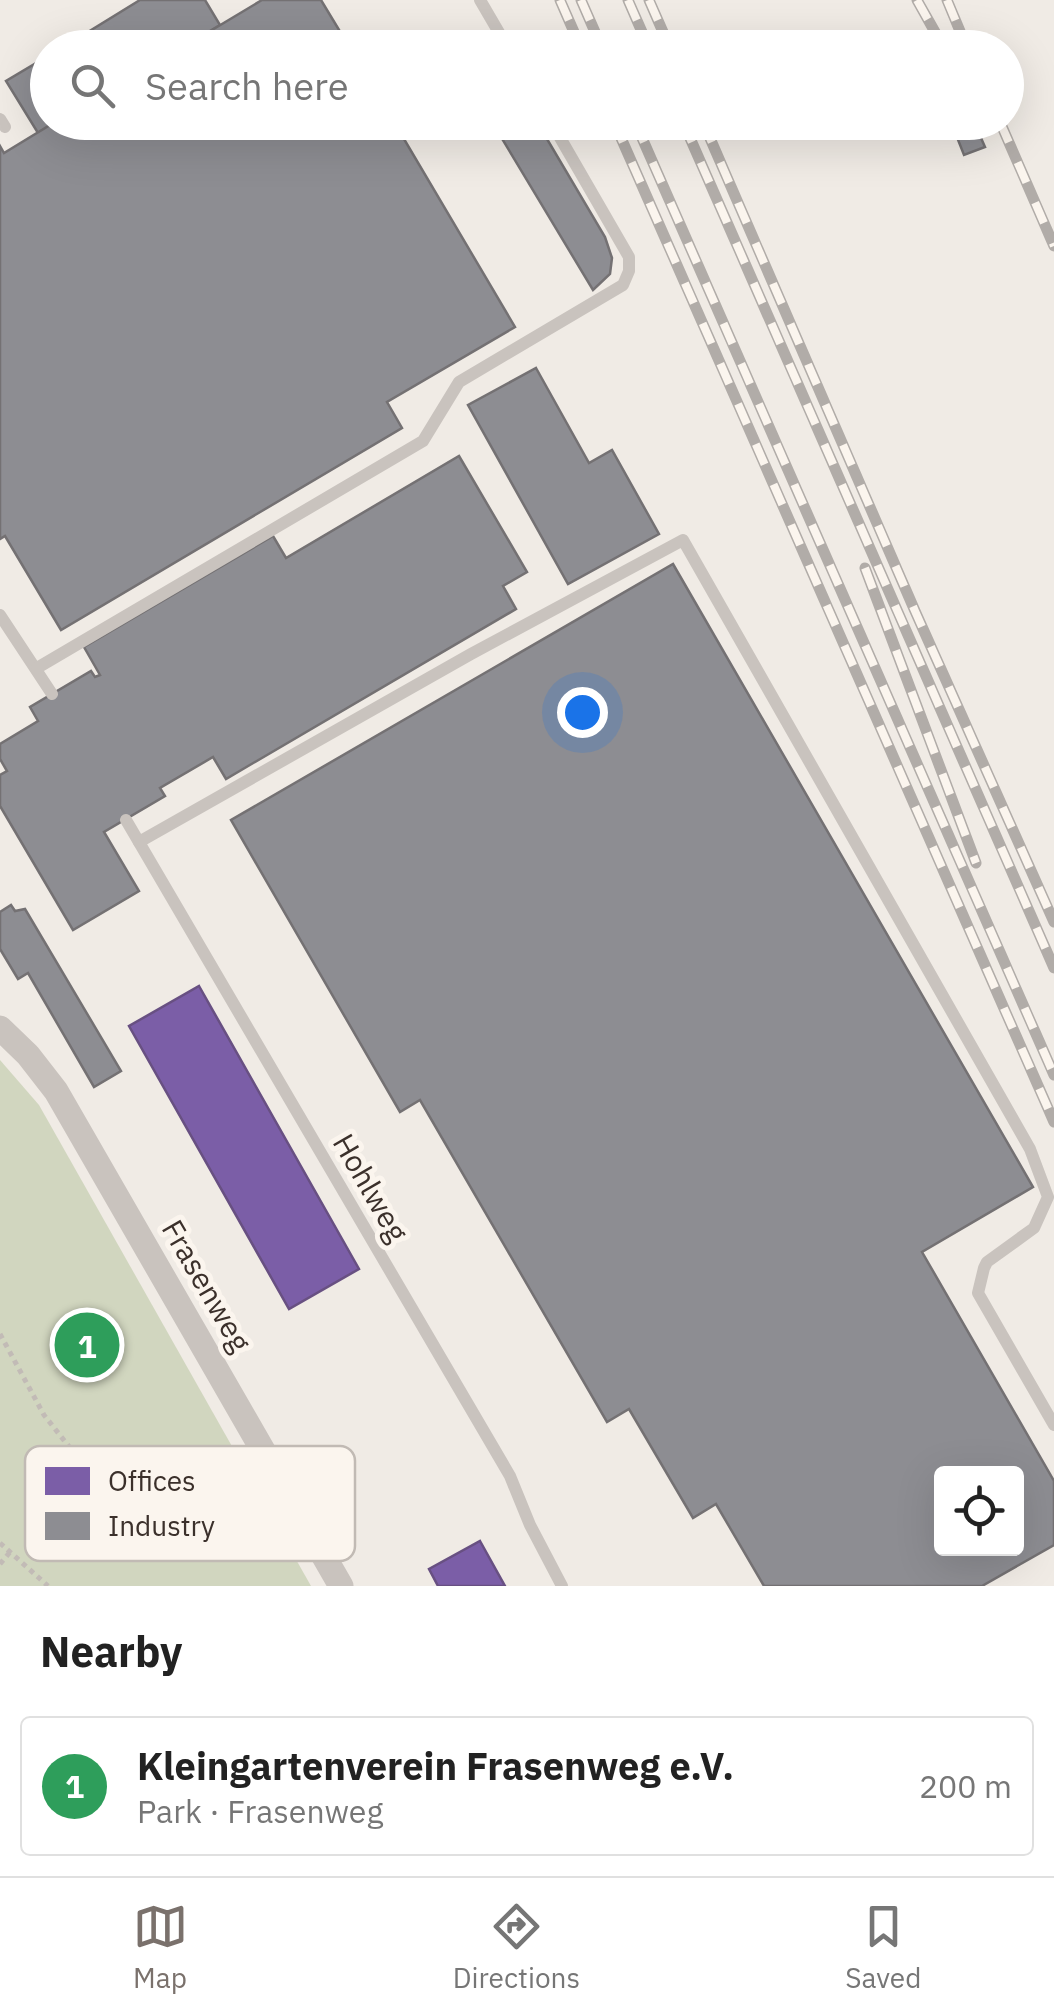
<!DOCTYPE html>
<meta charset="utf-8">
<style>
body{margin:0;font-family:"IBM Plex Sans",sans-serif;background:#f6f6f6;color:#222}
.controls{position:absolute;right:30px;bottom:30px;display:grid;overflow:hidden;border-radius:10px;box-shadow:0 10px 40px #0002}
.controls button{width:90px;height:90px;display:grid;place-items:center;padding:0;border:0;border-bottom:2px solid #e0e0e0;background:#fff;color:#222;font:50px sans-serif}
.you{position:absolute;left:582px;top:712px;width:35px;height:35px;margin:-25px;border:8px solid #fff;border-radius:50%;background:#1a73e8;box-shadow:0 0 0 15px #1a73e833}
.badge{display:grid;place-items:center;width:65px;height:65px;border-radius:50%;background:#7a716c;color:#fff;font-size:32px;font-weight:700}
.pin{position:absolute;translate:-50% -50%;border:5px solid #fff;box-shadow:0 2px 10px #0006}
.list{margin:0;padding:0;list-style:none}
h2{display:flex;justify-content:space-between;align-items:center;height:130px;margin:0;padding:0 40px;font-size:42px}
h2 small{font-size:32px;font-weight:400;color:#767676}
.list li{display:grid;grid-template-columns:65px 1fr auto;gap:30px;align-items:center;box-sizing:border-box;height:140px;margin:0 20px 20px;padding:0 20px;border:2px solid #e0e0e0;border-radius:10px}
.list b{display:block;font-size:38px;white-space:nowrap}
.list p{margin:0;font-size:32px;white-space:nowrap;color:#767676}
.list em{font-size:32px;font-style:normal;color:#767676}
.icon{flex:none;width:55px;height:55px;fill:none;stroke:currentColor;stroke-width:2;stroke-linecap:round;stroke-linejoin:round}
.map{position:relative;flex:none;width:1054px;height:1586px;overflow:hidden}
.search{position:absolute;background:#fff;box-shadow:0 10px 40px #0002;left:30px;right:30px;top:30px;height:110px;display:flex;align-items:center;gap:25px;box-sizing:border-box;padding:0 35px;border-radius:55px;color:#767676;font-size:38px}
.sheet{height:290px;background:#fff}
nav{display:flex;justify-content:space-around;align-items:center;box-sizing:border-box;height:140px;border-top:2px solid #e0e0e0;background:#fff;font-size:28px;color:#767676}
nav a{display:grid;justify-items:center;gap:5px}
nav .on{color:#7a716c}
.map>svg:first-child{display:block}
.green{fill:#d1d6bf}
.offices{fill:#7b5ea7;stroke:#685082;stroke-width:2.5}
.industry{fill:#8d8d92;stroke:#747173;stroke-width:2.5;fill-rule:evenodd}
.lines{fill:none;stroke-linecap:round;stroke-linejoin:round}
.path{stroke:#c2bbb6;stroke-width:5;stroke-dasharray:5 5;stroke-linecap:butt}
.service{stroke:#c9c3be;stroke-width:12}
.minor{stroke:#c9c3be;stroke-width:25}
.rail-casing{stroke:#b1aca8;stroke-width:11}
.rail{stroke:#fbf5ee;stroke-width:8;stroke-dasharray:22;stroke-linecap:butt}
.labels{text-anchor:middle;stroke-width:10;stroke-linejoin:round;paint-order:stroke}
.street-label{font-size:30px;fill:#3b302b;stroke:#fbf5ee}
.key{fill:#fbf5ee;stroke:#c1bab4;stroke-width:2.5}
.key-label{font-size:28px;fill:#3b302b}
</style>
<div class="map">
<svg width="1054" height="1586" viewBox="0 0 1054 1586">
<rect width="100%" height="100%" fill="#f0ebe5"/>
<polygon class="green" points="0,1060 39,1105 311,1586 0,1586"/>
<g class="offices">
<polygon points="199,986 359,1269 289,1309 129,1026"/>
<polygon points="480,1541 505,1586 438,1586 429,1569"/>
</g>
<g class="industry">
<polygon points="140,0 205,0 220,25 182,48 62,48"/>
<polygon points="262,0 321,0 350,48 182,48"/>
<polygon points="48,56 48,122 55,122 38,133 6,81"/>
<polygon points="55,122 394,122 515,327 387,402 402,428 61,630 5,536 0,539 0,146 4,153"/>
<polygon points="492,122 537,122 605,237 612,258 610,274 593,290"/>
<polygon points="951,122 974,122 985,147 964,155"/>
<polygon points="536,368 589,463 612,450 659,534 568,584 468,405"/>
<polygon points="459,456 527,572 503,586 516,609 226,779 213,757 160,788 165,796 104,832 139,891 73,930 0,806 0,775 7,771 0,759 0,744 38,721 30,707 91,671 95,677 100,675 84,647 273,536 286,558"/>
<path d="M673,564L1033,1187L922,1252L1054,1481V1545L982,1586H764L716,1504L693,1518L629,1409L607,1422L420,1100L400,1112L231,820ZM942,1474H1016V1548H942Z"/>
<polygon points="11,905 15,911 25,909 121,1071 94,1087 28,973 18,979 0,949 0,912"/>
</g>
<g class="lines">
<g class="path">
<polyline points="0,1334 44,1415 93,1477"/>
<polyline points="0,1543 48,1586"/>
<polyline points="0,1564 10,1552"/>
</g>
<g class="service">
<polyline points="480,0 508,48"/>
<polyline points="0,119 5,127"/>
<polyline points="0,615 52,694"/>
<polyline points="37,668 423,441 459,382 623,285 629,271 629,257 551,122"/>
<polyline points="126,820 510,1476 530,1525 562,1586"/>
<polyline points="139,842 471,654 683,540 1030,1149 1048,1197 1034,1228 987,1262 984,1268 978,1293 1054,1425"/>
</g>
<polyline class="minor" points="0,1028 28,1055 56,1091 341,1586"/>
<g class="rail-casing">
<g id="rail">
<polyline points="560,0 581,48"/>
<polyline points="581,0 602,48"/>
<polyline points="628,0 649,48"/>
<polyline points="649,0 670,48"/>
<polyline points="917,0 944,48"/>
<polyline points="947,0 967,48"/>
<polyline points="614,122 1054,1122"/>
<polyline points="635,122 1054,1075"/>
<polyline points="683,122 1054,968"/>
<polyline points="703,122 915,611 1054,922"/>
<polyline points="1000,122 1054,246"/>
<polyline points="865,568 976,863"/>
</g>
</g>
<use href="#rail" class="rail"/>
</g>
<g class="labels">
<g class="street-label">
<text transform="translate(370 1188) rotate(60)" y="10">Hohlweg</text>
<text transform="translate(206 1286) rotate(60)" y="10">Frasenweg</text>
</g>
</g>
<rect x="25" y="1446" width="330" height="115" rx="15" class="key"/>
<rect x="45" y="1467" width="45" height="28" fill="#7b5ea7"/>
<rect x="45" y="1512" width="45" height="28" fill="#8d8d92"/>
<g class="key-label">
<text x="108" y="1491">Offices</text>
<text x="108" y="1536">Industry</text>
</g>
</svg>
<div class="controls">
<button><svg class="icon" aria-label="locate" viewBox="0 0 24 24"><circle cx="12" cy="12" r="6"/><path d="M12 2v4M12 18v4M2 12h4M18 12h4"/></svg></button>
</div>
<div class="you"></div>
<div class="pin badge" style="left:87px;top:1345px;background:#2e9e5b">1</div>
<div class="search"><svg class="icon" aria-label="search" viewBox="0 0 24 24"><circle cx="10" cy="10" r="6"/><path d="M15 15l6 6"/></svg>Search here</div>
</div>
<section class="sheet">
<h2>Nearby<small></small></h2>
<ul class="list">
<li><span class="badge" style="background:#2e9e5b">1</span><div><b>Kleingartenverein Frasenweg e.V.</b><p>Park · Frasenweg</p></div><em>200 m</em></li>
</ul>
</section>
<nav>
<a class="on"><svg class="icon" aria-label="map" viewBox="0 0 24 24"><path d="M3 6l6-2 6 2 6-2v14l-6 2-6-2-6 2zM9 4v14M15 6v14"/></svg>Map</a>
<a><svg class="icon" aria-label="directions" viewBox="0 0 24 24"><path d="M12 3l9 9-9 9-9-9zM9 14v-3h6M13 9l2 2-2 2"/></svg>Directions</a>
<a><svg class="icon" aria-label="saved" viewBox="0 0 24 24"><path d="M7 4h10v16l-5-4-5 4z"/></svg>Saved</a>
</nav>
